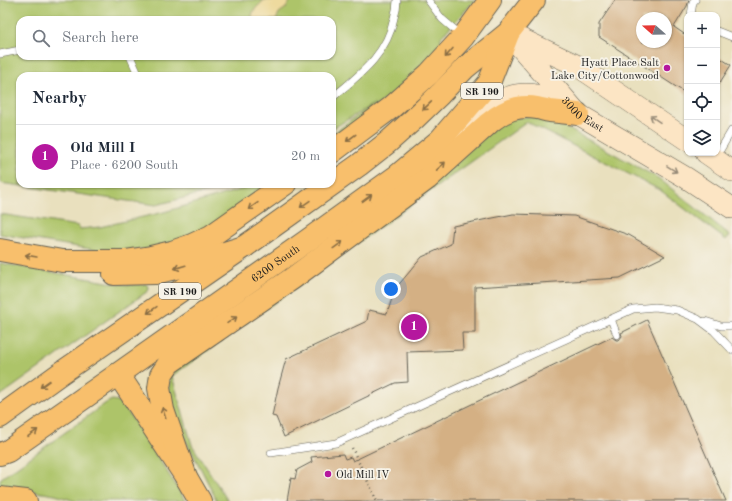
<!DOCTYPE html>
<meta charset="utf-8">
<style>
body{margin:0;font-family:"Old Standard TT",serif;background:#f6f6f7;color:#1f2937}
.controls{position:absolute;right:12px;top:12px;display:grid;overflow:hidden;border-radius:8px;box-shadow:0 1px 3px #0004}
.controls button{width:36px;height:36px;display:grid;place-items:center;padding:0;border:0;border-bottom:1px solid #e0e1e3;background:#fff;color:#1f2937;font:20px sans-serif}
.compass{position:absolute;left:636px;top:12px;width:36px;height:36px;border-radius:50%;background:#fff;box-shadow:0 1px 3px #0004;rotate:290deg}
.you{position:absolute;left:391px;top:289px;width:14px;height:14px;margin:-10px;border:3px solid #fff;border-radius:50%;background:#1a73e8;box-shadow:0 0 0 6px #1a73e833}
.badge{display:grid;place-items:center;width:26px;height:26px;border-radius:50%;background:#b5179e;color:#fff;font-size:13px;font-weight:700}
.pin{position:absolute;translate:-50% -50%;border:2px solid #fff;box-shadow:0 1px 4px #0006}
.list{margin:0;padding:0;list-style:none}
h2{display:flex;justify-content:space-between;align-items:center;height:52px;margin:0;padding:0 16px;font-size:17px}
h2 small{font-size:13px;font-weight:400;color:#747a83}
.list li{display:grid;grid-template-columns:26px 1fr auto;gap:12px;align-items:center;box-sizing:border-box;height:64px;padding:0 16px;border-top:1px solid #e0e1e3}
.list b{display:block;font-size:15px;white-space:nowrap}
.list p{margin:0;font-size:13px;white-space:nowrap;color:#747a83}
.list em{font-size:13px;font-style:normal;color:#747a83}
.icon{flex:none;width:22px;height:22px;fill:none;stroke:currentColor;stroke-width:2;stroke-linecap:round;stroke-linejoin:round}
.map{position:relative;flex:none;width:732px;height:501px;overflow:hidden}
.search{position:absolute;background:#fff;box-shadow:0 1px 3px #0004;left:16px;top:16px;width:320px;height:44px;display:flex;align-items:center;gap:10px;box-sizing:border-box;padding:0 14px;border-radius:12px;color:#747a83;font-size:15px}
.panel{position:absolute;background:#fff;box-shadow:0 1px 3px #0004;left:16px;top:72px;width:320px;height:116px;border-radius:12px}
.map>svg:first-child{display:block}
.green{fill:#adc469;stroke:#647042;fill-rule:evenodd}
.sand{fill:#eeda9e;stroke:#857b5d}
.building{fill:#d4b084;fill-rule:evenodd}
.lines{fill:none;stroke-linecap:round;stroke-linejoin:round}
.service-casing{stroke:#646155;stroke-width:8}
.secondary-casing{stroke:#646155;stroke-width:22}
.primary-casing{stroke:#646155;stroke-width:24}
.motorway-casing{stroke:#646155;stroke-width:24}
.path{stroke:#646155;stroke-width:2.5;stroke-dasharray:1 3;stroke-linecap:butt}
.service{stroke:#fff;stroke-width:7}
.secondary{stroke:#fce5c4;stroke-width:21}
.primary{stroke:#f8bf6c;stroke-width:22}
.motorway{stroke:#f8bf6c;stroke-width:22}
.oneway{stroke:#8a6e44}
.oneway2{stroke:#978b78}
.poi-dot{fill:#b5179e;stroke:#f7f3e8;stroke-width:1.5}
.labels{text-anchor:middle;stroke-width:3.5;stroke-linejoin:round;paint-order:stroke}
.shield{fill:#f7f3e8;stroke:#5e5c59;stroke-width:1}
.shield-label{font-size:10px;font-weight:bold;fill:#1c1c1c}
.poi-label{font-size:11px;fill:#1c1c1c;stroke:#f7f3e8;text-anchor:end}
.street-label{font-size:11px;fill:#1c1c1c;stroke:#f7f3e8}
</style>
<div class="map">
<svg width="732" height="501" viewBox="0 0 732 501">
<rect width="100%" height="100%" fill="#f7f3e8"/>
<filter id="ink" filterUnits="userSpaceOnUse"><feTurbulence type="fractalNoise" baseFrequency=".025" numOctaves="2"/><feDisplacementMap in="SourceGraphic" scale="8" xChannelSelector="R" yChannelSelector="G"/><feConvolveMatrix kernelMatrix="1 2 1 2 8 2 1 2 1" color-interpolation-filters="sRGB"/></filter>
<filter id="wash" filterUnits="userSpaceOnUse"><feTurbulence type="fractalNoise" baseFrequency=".012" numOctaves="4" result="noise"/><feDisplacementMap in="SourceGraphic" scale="16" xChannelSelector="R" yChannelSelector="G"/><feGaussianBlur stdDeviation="0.9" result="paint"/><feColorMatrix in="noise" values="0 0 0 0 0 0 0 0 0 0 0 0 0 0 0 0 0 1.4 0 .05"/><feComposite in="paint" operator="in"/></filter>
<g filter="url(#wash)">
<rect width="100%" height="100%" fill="#e9e0be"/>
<g class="green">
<path d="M0,0H475L441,37V46L431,62L332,143V134L375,103L332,129V76H20V184H239L156,205L0,183ZM20,20H332V56H20Z"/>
<polygon points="543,115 658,178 730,235 726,240 660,190 527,122 172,376 192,445 228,501 217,501 201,469 173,417 168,393 170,377 184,358 507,119"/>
<polygon points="260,184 271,184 213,226 154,249 102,251 0,234 0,214 78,226 80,229 100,227 164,212"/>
<polygon points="0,263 107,282 129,285 146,284 149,287 149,289 148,291 0,396"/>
<polygon points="112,400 118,401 124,406 179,490 185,501 75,501 55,495 0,486 0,479 106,403"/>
</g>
<path class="sand" d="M264,0H291L286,8L279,13L276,20H252C251,10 258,7 264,0Z"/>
<g id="blocks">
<g class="building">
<path d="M615,0H689L687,6L674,27L687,36V94L599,37V24ZM642,18H666V42H642Z"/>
<polygon points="717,56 731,65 717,87"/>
<polygon points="513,214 574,216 629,235 665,256 620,278 475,287 475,333 462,333 463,350 407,352 408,382 395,383 284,437 276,417 272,416 278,388 286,359 367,321 369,310 387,314 395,289 422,257 451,244 453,226"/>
<polygon points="647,320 726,501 287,501 291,478 295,479 297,470 312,462 311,457 343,454 345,459 351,457 353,461 612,337 616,340 619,340 622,336 621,333"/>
</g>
</g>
</g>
<g filter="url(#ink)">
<use href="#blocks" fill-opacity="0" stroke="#646155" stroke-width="1"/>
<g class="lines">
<g class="service-casing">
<g id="service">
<polyline points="428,0 442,19 461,35"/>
<polyline points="691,15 693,2 695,0"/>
<polyline points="717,31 732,37"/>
<polyline points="0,54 20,50"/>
<polyline points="130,56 138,74 139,76"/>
<path d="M332,98C359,75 387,55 394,18C396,12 397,6 397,0"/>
<polyline points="716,157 732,130"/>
<polyline points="611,319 617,335"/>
<polyline points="705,321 721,326 732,326"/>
<polyline points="271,453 336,443 633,309 655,307 677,310 698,319 714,331 732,350"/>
</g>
</g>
<g class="secondary-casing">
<g id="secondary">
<path id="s1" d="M508,33L578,114L685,177L732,208"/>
<polyline points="515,36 576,65 687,140"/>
<path d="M455,129C479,112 507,87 540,96C551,99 561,105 571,110"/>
<polyline points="706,153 732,171"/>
</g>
</g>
<g class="primary-casing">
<g id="primary">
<polyline points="0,417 61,373 244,247 359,165 387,143 414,119 440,94 465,68 508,33 534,0"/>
<path id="s2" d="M0,454L8,451L118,374L308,240L397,176L440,140L489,83L508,34"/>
</g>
</g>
<g class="motorway-casing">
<g id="motorway">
<polyline points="332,152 392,107 429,74 463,37 490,0"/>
<polyline points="0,250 62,261 125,261 151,257 172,252 192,245 211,236 285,184"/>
<polyline points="114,274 155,273 179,267 244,247"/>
<polyline points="118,374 186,477 200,501"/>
<path d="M186,477L163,410L159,388L161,375L169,363L293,278L427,179L489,123C503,111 518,104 537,108C542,109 545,110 550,111C559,112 568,113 578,114"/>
<polyline points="0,498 26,501"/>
</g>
</g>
<polyline class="path" points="352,448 377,501"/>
<use href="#service" class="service"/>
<use href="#secondary" class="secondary"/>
<use href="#primary" class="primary"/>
<use href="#motorway" class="motorway"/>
</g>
<defs><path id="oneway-shaft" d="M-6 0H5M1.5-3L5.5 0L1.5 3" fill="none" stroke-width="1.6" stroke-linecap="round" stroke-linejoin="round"/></defs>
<g class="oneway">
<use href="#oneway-shaft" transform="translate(449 53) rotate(131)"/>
<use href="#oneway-shaft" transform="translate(427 106) rotate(137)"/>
<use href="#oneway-shaft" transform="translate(351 138) rotate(143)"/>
<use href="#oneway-shaft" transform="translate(441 166) rotate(-43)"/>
<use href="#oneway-shaft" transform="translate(367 198) rotate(-36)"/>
<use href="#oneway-shaft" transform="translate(305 204) rotate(145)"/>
<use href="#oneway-shaft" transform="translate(253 206) rotate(145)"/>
<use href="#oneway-shaft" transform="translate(338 245) rotate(-36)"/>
<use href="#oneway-shaft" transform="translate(31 256) rotate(-170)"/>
<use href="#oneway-shaft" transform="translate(180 267) rotate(164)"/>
<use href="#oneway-shaft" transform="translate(152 310) rotate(145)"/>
<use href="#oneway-shaft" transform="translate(232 320) rotate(-34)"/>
<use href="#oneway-shaft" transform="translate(45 384) rotate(144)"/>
<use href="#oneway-shaft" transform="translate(164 413) rotate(-107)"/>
<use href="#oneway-shaft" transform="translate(33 433) rotate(-35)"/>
</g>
<g class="oneway2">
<use href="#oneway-shaft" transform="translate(655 119) rotate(-146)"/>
<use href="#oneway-shaft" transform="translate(672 169) rotate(31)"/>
</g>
</g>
<g class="poi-dot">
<circle cx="667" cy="68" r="4"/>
<circle cx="328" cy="474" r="4"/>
</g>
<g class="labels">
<g class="shield">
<rect x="461" y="83" width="42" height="16" rx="3"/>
<rect x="159" y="283" width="42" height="16" rx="3"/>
</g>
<g class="shield-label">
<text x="482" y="95">SR 190</text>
<text x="180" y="295">SR 190</text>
</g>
<g class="poi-label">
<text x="659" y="66">Hyatt Place Salt<tspan x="659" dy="13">Lake City/Cottonwood</tspan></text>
<text x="336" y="478" text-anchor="start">Old Mill IV</text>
</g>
<g class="street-label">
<text dy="4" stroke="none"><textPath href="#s1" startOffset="111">3000 East</textPath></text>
<text dy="4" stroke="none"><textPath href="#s2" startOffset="335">6200 South</textPath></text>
</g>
</g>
</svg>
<div class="controls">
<button>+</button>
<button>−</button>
<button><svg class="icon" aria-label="locate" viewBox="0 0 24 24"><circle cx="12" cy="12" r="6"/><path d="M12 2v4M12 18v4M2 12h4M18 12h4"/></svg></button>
<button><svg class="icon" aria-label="layers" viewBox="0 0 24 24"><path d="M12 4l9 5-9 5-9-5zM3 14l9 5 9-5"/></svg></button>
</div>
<svg class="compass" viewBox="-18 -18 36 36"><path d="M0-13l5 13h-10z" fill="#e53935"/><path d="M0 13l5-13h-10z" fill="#747a83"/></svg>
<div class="you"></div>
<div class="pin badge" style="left:414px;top:327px">1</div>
<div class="search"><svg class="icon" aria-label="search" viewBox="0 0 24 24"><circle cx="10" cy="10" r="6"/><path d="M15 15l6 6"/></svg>Search here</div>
<section class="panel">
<h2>Nearby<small></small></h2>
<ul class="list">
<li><span class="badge">1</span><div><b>Old Mill I</b><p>Place · 6200 South</p></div><em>20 m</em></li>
</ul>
</section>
</div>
